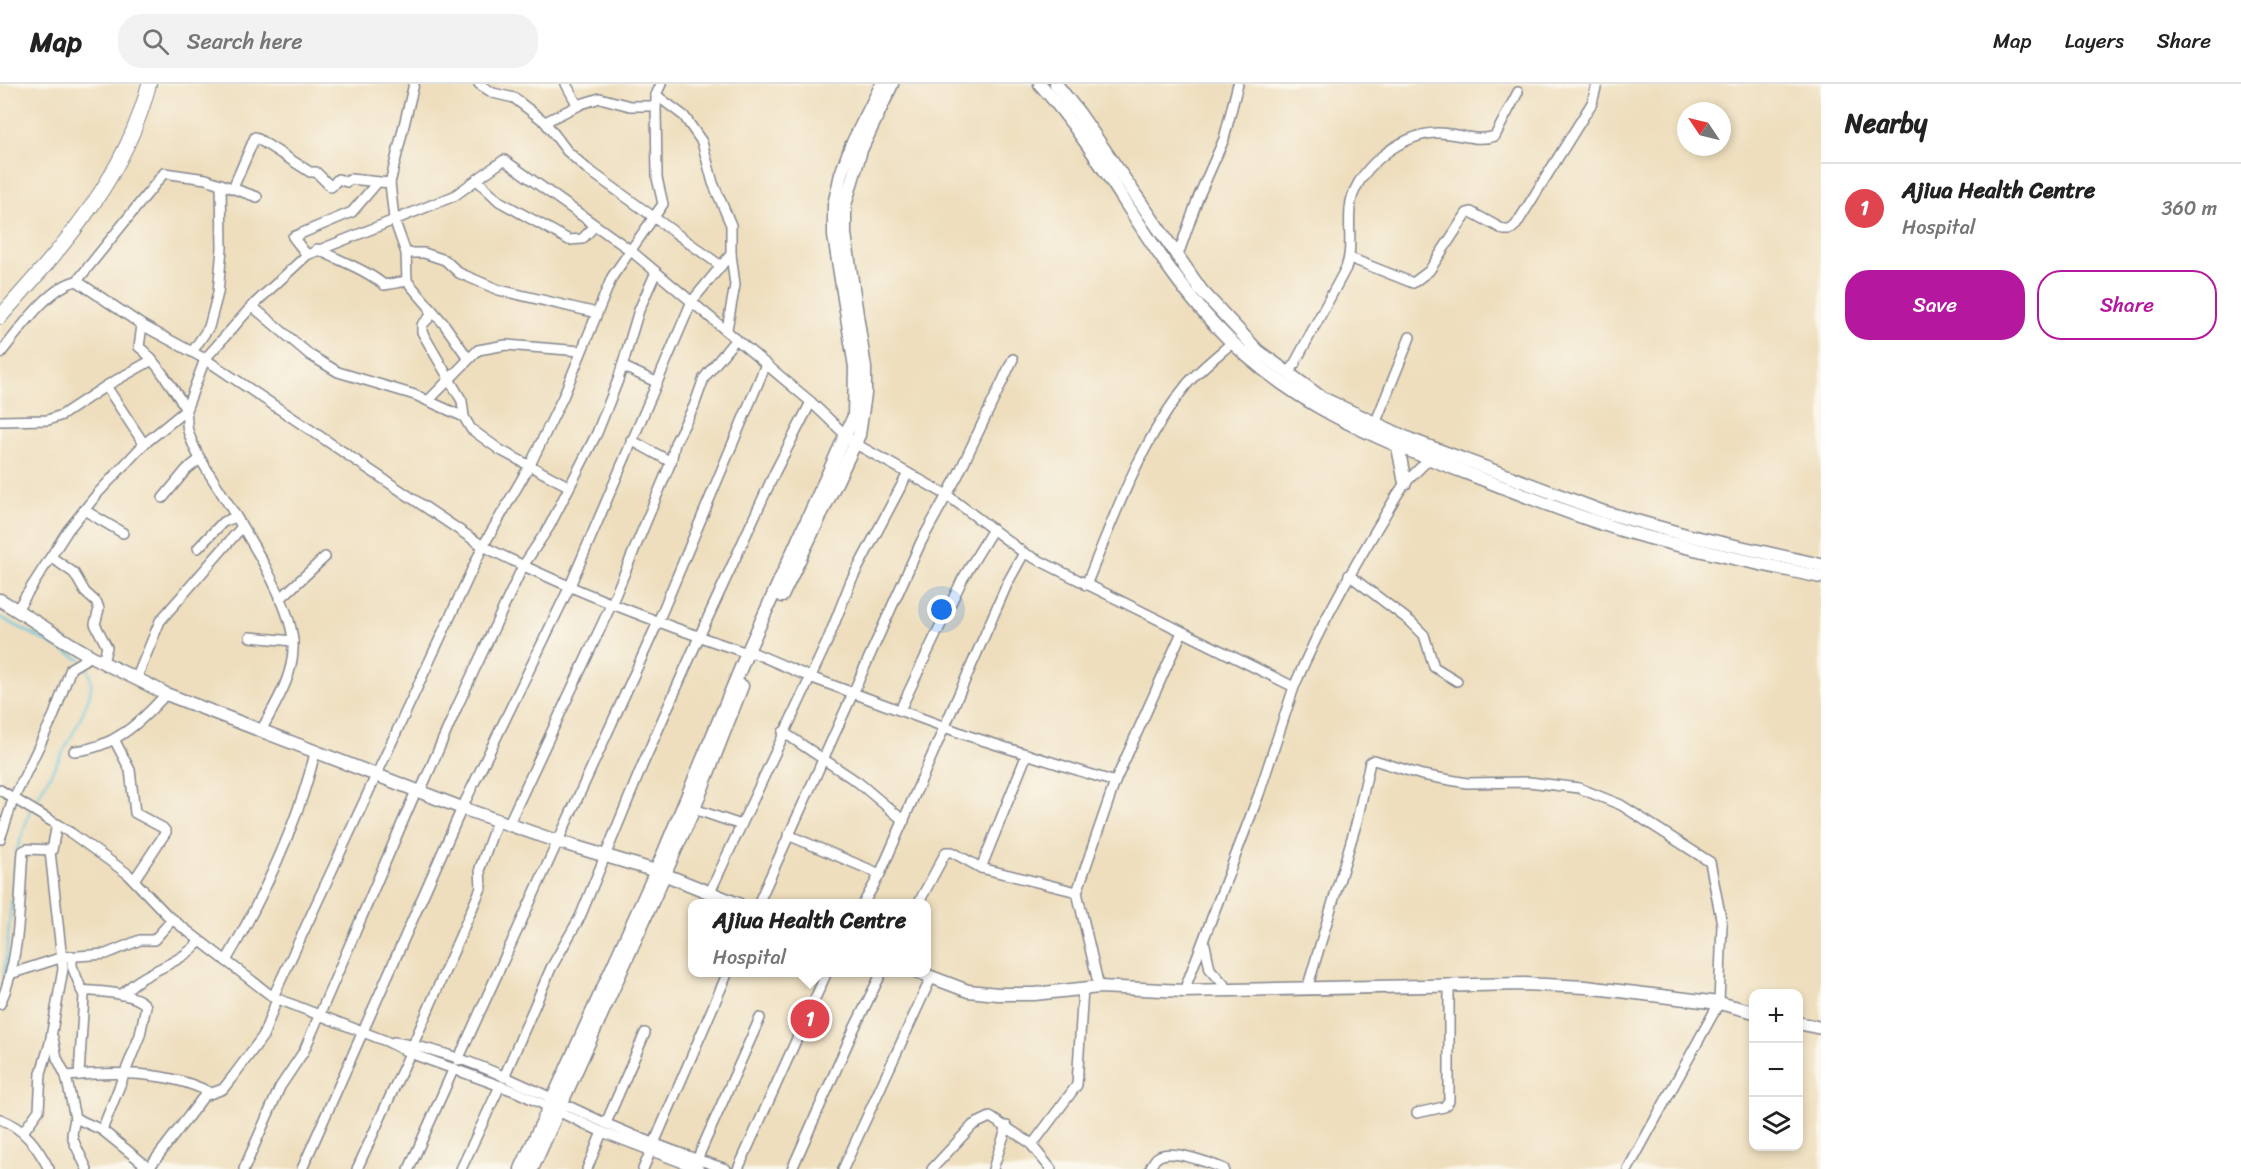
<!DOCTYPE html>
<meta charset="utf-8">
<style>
body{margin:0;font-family:Sriracha,sans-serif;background:#f2f2f2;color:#222}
.controls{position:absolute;right:18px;bottom:18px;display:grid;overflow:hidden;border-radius:12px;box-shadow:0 3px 9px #0003}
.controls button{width:54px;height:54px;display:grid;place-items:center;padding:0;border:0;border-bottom:2px solid #e0e0e0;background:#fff;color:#222;font:30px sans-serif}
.compass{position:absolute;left:1677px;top:18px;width:54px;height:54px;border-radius:50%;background:#fff;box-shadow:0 3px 9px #0003;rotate:305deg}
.you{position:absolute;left:942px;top:526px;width:21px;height:21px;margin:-15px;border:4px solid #fff;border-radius:50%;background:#1a73e8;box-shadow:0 0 0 9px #1a73e833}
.badge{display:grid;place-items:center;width:39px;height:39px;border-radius:50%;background:#b5179e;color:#fff;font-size:20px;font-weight:700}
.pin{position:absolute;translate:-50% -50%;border:3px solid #fff;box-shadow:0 2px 6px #0006}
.popup{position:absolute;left:688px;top:815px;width:243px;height:78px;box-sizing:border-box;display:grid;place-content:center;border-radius:12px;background:#fff;filter:drop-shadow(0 2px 4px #0005);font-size:20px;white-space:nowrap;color:#767676}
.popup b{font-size:22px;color:#222}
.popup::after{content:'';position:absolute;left:50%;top:100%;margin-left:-12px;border:12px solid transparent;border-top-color:#fff}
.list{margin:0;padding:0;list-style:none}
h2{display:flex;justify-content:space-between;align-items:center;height:78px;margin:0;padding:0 24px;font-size:26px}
h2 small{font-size:20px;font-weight:400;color:#767676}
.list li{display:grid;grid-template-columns:39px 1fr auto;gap:18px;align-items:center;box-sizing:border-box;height:90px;padding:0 24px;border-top:2px solid #e0e0e0}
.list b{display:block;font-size:22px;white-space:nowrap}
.list p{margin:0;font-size:20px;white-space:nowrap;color:#767676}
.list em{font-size:20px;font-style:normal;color:#767676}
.actions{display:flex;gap:12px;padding:18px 24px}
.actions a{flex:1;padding:14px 0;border:2px solid #b5179e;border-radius:24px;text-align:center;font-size:21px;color:#b5179e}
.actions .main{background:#b5179e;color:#fff}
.icon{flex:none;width:33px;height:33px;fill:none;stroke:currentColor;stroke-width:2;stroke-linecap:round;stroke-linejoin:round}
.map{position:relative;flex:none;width:1821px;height:1085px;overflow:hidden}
header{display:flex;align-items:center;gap:36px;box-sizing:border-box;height:84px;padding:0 30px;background:#fff;border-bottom:2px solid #e0e0e0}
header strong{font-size:28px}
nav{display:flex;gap:33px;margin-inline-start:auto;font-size:21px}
.search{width:420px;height:54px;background:#f2f2f2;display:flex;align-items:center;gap:15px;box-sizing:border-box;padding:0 21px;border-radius:24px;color:#767676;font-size:22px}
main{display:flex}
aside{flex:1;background:#fff}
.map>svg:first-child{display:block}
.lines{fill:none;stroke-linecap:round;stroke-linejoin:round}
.stream{stroke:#61c6df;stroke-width:2}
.minor-casing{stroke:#84868e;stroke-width:12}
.major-casing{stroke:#84868e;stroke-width:15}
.highway-casing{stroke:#84868e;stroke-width:16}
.minor{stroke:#fff;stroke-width:9}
.major{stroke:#fff;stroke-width:12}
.highway{stroke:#fff;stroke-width:14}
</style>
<header>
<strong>Map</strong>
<div class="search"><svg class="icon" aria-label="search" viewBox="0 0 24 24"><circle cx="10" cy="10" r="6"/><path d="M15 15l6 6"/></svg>Search here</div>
<nav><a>Map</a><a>Layers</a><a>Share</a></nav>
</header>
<main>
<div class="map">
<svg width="1821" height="1085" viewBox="0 0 1821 1085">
<rect width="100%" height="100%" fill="#fbf7ec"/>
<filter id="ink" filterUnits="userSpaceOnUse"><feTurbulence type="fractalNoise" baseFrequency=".0167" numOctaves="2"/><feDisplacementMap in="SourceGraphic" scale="12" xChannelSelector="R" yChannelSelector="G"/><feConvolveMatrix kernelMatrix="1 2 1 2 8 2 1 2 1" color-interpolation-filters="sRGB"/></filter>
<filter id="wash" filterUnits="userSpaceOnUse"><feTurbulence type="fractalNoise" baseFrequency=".008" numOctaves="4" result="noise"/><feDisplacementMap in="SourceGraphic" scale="24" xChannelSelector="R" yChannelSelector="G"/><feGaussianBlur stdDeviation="1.35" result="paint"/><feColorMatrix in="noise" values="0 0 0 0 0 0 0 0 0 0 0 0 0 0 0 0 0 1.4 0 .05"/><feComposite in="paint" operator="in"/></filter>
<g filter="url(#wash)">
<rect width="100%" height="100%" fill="#eedebd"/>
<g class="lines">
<g class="stream">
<polyline points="0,533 81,576"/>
<path d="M33,722C47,694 88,630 91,603C92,596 89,585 85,581"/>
<polyline points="4,895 16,769 30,727"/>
</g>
</g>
</g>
<g filter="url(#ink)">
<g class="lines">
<g class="minor-casing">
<g id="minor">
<polyline points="414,0 390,99 394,135 406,169 407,197 444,240 468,274"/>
<polyline points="479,0 493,9 514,14 545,38 567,67 586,84 721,182"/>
<polyline points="566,0 578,22"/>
<polyline points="656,11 684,32 702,58 713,99 731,141 731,170 735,201 727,245"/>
<polyline points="545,38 581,20 600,14 630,22 656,22"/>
<polyline points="478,97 499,117 569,156 582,155 595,142"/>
<polyline points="233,104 255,53 310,88 316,88 331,103 338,95 347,98 350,95 390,99"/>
<path d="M317,165C340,177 365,185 384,201L407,197"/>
<polyline points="406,169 424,169 445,176 459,189 499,206 597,229"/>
<polyline points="307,171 293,153 352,128 376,100"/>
<polyline points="1177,174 1198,114 1224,55 1238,0"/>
<polyline points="1350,174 1413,199 1429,187 1467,129 1471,128 1504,146 1510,146 1516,141 1592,19 1597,0"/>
<path d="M77,197L142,241L205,275L483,462C567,505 657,539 747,569H754L810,593L969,652L1115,698"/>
<polyline points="252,222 310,271 338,288 415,311 464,333"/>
<polyline points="430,225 430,233 422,241 422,248 462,317 464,333 471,345 500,366 568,402"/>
<path d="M142,241L139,263C150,270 179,311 185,325C188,331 186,340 188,347C191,356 196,368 201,376C226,418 291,511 293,558C295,591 275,620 261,647"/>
<polyline points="192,268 209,243 218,209 222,164 221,100"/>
<path d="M0,270C18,248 49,202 77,197L164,89L206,95L257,113"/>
<polyline points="622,282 656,298"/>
<path d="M1289,290L1346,184C1353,165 1348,145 1350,125C1352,88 1400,50 1436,49C1456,48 1475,59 1495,52L1518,8"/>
<polyline points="106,302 144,360"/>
<polyline points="428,317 478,266 506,261 581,267"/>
<polyline points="0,337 48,336 62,331 106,302 152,276"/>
<polyline points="1375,340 1410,253"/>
<polyline points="631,356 671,378"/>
<polyline points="163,414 186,386 200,375"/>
<polyline points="84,426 123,449"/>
<polyline points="198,464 223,438 236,433"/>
<polyline points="51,473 74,489 85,508 97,519 99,525 95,540 107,563 103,578"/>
<polyline points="1349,491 1411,538 1424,551 1434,583 1457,597"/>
<path d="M1086,501C1115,431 1140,358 1188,299C1201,284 1218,271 1233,258"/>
<polyline points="280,515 325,473"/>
<polyline points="16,527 68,446 98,409 144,360 186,326 205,275 252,222 307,171 454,112 504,76 630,166 811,318 854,359 947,411 1024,469 1294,603"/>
<polyline points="250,553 293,557"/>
<polyline points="137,593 160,537 241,444"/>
<polyline points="900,626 962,496 993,445"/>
<polyline points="783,648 859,699 904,737"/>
<polyline points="114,655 130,686 135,729 163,744 166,748 134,796"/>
<path d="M74,667C113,664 140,639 166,610"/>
<polyline points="0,706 71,749 128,790 168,832 273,913 386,957 410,969 517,1008 602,1048 699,1085"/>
<polyline points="420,708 457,623 523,482 549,443 597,349 618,296 639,226 656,188"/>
<polyline points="694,725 741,741"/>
<polyline points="508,741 612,519 671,378 675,359 694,322 704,294 736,255"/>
<polyline points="788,751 880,790"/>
<polyline points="0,755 13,716 54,631 71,584 91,572"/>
<polyline points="981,784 1027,670"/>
<polyline points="710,808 827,558 851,497 907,391"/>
<polyline points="758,820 921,458 958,391 1013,275"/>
<polyline points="863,820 880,790 1008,498 1024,469"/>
<polyline points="918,820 946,768 952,768 981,784 1077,808"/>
<polyline points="1205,861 1210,885 1229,906"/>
<polyline points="72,872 72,882 84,912 79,991"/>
<path d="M226,877C263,813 297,742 315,669"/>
<polyline points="10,890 63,873 106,870 140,856 154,856 173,835"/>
<polyline points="1099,903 1077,808 1115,698 1182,548"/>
<polyline points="1307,905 1357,737 1370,678 1374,676 1422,691 1467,699 1529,698 1579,704 1621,721 1710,778 1722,840 1719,919 1628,1085"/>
<path d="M81,906C97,908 137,908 146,922L140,951L102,1046"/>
<path d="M1184,907L1259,710L1294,603C1322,536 1359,474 1397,411L1405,399L1429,375"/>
<path d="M122,911C143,886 179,882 200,857"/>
<polyline points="273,913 483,462 530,381 563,313 612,193 663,120 657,94 656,22 656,11 661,0"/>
<path d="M0,920C21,874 19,817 23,767L27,765L52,766L57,740"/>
<polyline points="53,954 57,974 66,992 75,1034 72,1050 74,1058 87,1085"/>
<path d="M394,958C468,969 540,1010 607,1040C646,1057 686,1072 726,1085"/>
<polyline points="412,963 481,804 480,784 497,737"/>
<polyline points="458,976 658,538 766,280"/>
<path d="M66,992C112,988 166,986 209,1008"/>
<polyline points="504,993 551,884 580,833 642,682 699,553 775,388 811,318"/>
<polyline points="1417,1029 1444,1023 1449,1017 1449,901"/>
<polyline points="75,1034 102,1046 148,1083"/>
<path d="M0,1035C25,1045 37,1062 49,1085"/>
<polyline points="606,1039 645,949"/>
<polyline points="23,1048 39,1026 41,989 50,959 63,885 50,767"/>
<polyline points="1032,1061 1077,1001 1083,904"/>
<polyline points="695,1080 760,934"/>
<polyline points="141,1085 152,1080 204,1012 223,1005 234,991 263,952 277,915"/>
<polyline points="244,1085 280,1003 304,967 319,932 416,707"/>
<polyline points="302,1085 462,724 570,502 692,217 731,170"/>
<polyline points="357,1085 410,969"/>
<polyline points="409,1085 454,984"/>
<polyline points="461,1085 500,1002"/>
<polyline points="587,1085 602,1048"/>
<polyline points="643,1085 728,888"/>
<polyline points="738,1085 827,888"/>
<polyline points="792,1085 854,945 882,888"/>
<polyline points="843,1085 931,894"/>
<polyline points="932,1085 973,1041 990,1033 1029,1058 1051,1085"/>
<polyline points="993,1085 1007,1042"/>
<path d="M1150,1085C1152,1081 1154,1075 1158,1073C1170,1064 1210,1079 1224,1085"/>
</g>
</g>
<g class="major-casing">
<g id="major">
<path d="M1040,0C1106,73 1146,166 1213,239C1287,319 1370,352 1469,390C1521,410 1573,432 1628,448C1691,466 1756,479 1821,493"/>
<polyline points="1056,0 1079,29 1201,206 1258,267 1322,314 1409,355 1604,428 1686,451 1821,481"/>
<polyline points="1398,363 1405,399"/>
<polyline points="782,512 859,351 865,310 865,284 845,150 845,121 861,66 892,0"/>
<path d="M0,516C31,534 60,555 91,572C116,586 141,596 166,610L462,724L556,757L656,787L738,820"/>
<polyline points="918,888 968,907 998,910 1034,910 1099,903 1184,907 1524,900 1586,903 1719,919 1754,928"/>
<polyline points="1798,939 1821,944"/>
<polyline points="521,1085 656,787 747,569 854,332 855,283 834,152 834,121 841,90 851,62 882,0"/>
<polyline points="532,1085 694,725 742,602"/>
</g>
</g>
<g class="highway-casing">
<path id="highway" d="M0,233C63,162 125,95 149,0"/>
</g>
<use href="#minor" class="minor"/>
<use href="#major" class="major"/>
<use href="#highway" class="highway"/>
</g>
</g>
</svg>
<div class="controls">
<button>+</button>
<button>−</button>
<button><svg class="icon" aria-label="layers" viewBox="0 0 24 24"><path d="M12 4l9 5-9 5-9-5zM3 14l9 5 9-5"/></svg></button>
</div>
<svg class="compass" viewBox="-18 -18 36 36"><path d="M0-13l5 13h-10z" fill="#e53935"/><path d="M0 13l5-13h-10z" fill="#767676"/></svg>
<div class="you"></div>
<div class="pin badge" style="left:810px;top:935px;background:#e0444e">1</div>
<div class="popup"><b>Ajiua Health Centre</b>Hospital</div>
</div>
<aside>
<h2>Nearby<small></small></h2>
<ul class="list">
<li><span class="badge" style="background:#e0444e">1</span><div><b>Ajiua Health Centre</b><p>Hospital</p></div><em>360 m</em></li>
</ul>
<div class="actions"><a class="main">Save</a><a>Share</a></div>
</aside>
</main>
